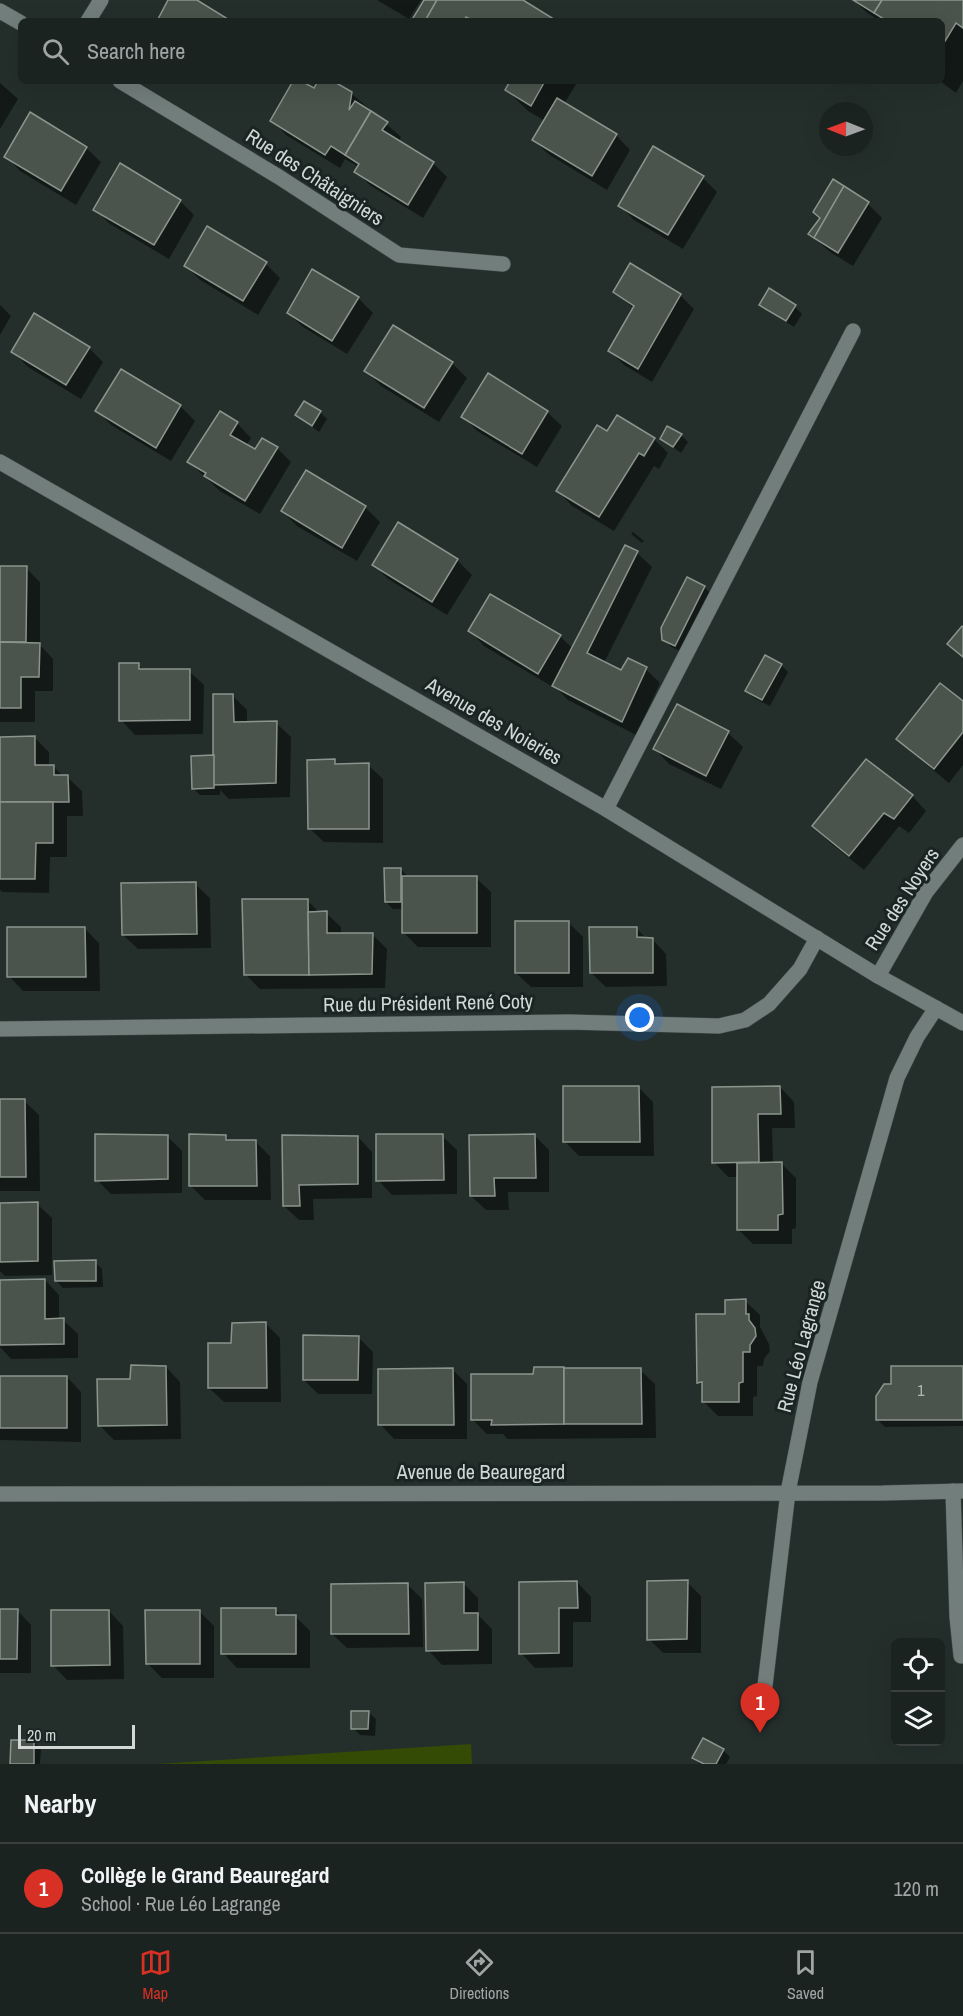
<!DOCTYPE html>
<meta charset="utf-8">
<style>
body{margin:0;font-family:"Archivo Narrow",sans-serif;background:#242b2a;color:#f1f3f6}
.controls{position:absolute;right:18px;bottom:18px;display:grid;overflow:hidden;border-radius:9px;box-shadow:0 6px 24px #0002}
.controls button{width:54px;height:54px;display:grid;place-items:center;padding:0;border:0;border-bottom:2px solid #39403f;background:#1b2321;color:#f1f3f6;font:30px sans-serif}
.compass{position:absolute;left:819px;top:102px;width:54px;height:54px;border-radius:50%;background:#1b2321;box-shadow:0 6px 24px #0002;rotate:271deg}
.scale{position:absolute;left:18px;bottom:15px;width:117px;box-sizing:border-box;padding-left:6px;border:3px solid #d1d8d6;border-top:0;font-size:16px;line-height:21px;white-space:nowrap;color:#d1d8d6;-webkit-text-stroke:4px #1a2523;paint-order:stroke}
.you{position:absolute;left:640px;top:1018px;width:21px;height:21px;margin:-15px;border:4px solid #fff;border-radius:50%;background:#1a73e8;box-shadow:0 0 0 9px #1a73e833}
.badge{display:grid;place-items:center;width:39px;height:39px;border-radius:50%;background:#d93025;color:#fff;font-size:20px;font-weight:700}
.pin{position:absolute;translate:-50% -50px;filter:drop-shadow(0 2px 3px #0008)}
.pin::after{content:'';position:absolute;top:32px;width:21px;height:18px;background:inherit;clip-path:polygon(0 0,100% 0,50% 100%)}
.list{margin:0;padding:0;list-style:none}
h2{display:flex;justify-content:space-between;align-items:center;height:78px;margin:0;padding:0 24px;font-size:26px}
h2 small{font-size:20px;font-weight:400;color:#a0a4a5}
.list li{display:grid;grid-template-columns:39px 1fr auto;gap:18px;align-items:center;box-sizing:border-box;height:90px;padding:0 24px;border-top:2px solid #39403f}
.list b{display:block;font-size:22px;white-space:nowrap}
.list p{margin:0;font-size:20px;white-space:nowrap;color:#a0a4a5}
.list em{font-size:20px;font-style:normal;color:#a0a4a5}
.icon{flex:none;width:33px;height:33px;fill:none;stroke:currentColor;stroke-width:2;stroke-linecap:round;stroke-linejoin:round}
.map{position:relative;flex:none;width:963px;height:1764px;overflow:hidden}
.search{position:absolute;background:#1b2321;box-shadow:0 6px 24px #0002;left:18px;right:18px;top:18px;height:66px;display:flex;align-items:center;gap:15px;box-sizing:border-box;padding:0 21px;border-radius:9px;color:#a0a4a5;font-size:22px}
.sheet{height:168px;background:#1b2321}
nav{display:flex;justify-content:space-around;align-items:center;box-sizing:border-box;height:84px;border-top:2px solid #39403f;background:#1b2321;font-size:16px;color:#a0a4a5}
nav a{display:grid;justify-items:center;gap:3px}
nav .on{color:#d93025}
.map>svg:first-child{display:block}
.green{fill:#334b05}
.shadow{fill:#0007}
.building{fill:#4a544d;stroke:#8a958d;stroke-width:1.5}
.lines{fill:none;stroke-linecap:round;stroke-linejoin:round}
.minor-casing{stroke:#434d4b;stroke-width:16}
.minor{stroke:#727e7c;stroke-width:15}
.labels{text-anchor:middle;stroke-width:6;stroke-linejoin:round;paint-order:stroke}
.number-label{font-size:16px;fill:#afb7b4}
.street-label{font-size:20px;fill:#d1d8d6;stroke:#1a2523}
</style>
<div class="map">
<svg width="963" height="1764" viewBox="0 0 963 1764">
<rect width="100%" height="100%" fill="#242f2c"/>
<polygon class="green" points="471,1744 472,1764 157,1764"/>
<g class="shadow">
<polygon points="377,0 421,0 409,19"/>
<polygon points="426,0 520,0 554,21 418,21"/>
<polygon points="854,0 963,0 963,81 956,93 940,81 942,81 942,21 880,21 866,12"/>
<polygon points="295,81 315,91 320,81 330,81 351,93 401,137 398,142 433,163 447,177 423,218 371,186 356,172 359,167 345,159 340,168 286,135 272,120"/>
<polygon points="512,81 578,81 564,104 616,135 630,150 607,190 548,154 534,140 545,121 528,111 507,90"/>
<polygon points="0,83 18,99 0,129"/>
<polygon points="86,148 101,162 76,205 20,171 6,156"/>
<polygon points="703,178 717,192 683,249 634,220 620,206"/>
<polygon points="180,201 194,215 169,259 110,224 95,209"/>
<polygon points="868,204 882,218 853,266 830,252 810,234"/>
<polygon points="266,264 280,278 258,315 200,280 186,266"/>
<polygon points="313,271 358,298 373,313 347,354 303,327 288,313"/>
<polygon points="615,291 680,295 694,309 652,382 624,365 610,351 634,309"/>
<polygon points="761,304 795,307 802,314 794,327 768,311"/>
<polygon points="0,305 11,316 0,335"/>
<polygon points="394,327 452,363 467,378 439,422 381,386 366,371"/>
<polygon points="89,348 103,362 81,399 28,367 13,352"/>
<polygon points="122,371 180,406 195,421 171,461 111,425 97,410"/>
<polygon points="320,412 327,419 319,432 296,415"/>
<polygon points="547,412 562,426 537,467 477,431 463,416"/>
<polygon points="237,423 251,438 246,446 255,451 277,448 291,462 260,514 220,491 189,462"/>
<polygon points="607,433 654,439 668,453 659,469 654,466 614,531 572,506 558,491"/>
<polygon points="681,435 688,442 681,453 662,439"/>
<polygon points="365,507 380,522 357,561 297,526 282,511"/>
<polygon points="399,524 457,560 472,575 447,615 388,579 373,564"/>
<polygon points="633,532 644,541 642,543 631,534"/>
<polygon points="625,547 637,553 652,567 604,663 621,671 646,669 660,683 636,735 568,700 554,686 553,687 484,646 470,631 560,636 573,649"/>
<polygon points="0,568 26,568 40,582 40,645 53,659 53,691 35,691 35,722 0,722"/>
<polygon points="704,587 711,594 682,652 671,647 664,639"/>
<polygon points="138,665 144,670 189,671 204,685 203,734 135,735 121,720"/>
<polygon points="781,665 788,672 770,706 754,698 747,691"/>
<polygon points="232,695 247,710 247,723 276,723 291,737 290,797 229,799 220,790 220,795 200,795 193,788 215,757"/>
<polygon points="963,703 963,765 949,783 912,753 898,739"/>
<polygon points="728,733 743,747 721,789 669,764 655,749"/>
<polygon points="0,738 35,738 49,752 49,766 53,766 64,777 67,777 82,791 83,816 67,816 67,857 50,857 49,893 2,892 0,890"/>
<polygon points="334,761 339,765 368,765 383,779 383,843 324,842 309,828"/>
<polygon points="912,796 926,811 909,833 899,826 864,870 828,841 814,826"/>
<polygon points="401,869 408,877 476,878 491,892 491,947 418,947 404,933 404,909 393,909 386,902"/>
<polygon points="195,884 210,898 211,948 138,949 123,935"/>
<polygon points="308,901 320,913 326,913 341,927 341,934 372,934 387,949 385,988 260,989 246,975"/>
<polygon points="568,922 583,937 583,987 531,987 516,973"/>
<polygon points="636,928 647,939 652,939 666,954 667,986 606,987 591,973"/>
<polygon points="85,929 99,943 100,991 23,991 9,976"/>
<polygon points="638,1087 653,1102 654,1156 579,1156 564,1141"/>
<polygon points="780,1087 794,1102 795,1128 772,1128 773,1164 782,1164 796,1178 796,1228 792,1229 792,1244 753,1244 739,1230 738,1177 728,1177 714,1162"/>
<polygon points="0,1101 24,1101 39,1115 40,1191 0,1191"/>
<polygon points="534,1135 549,1150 549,1192 508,1192 509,1210 486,1210 471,1196"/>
<polygon points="167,1136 182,1151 182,1193 111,1194 97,1180"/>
<polygon points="225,1136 231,1141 255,1141 270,1156 271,1200 205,1200 191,1186"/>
<polygon points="442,1136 457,1150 457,1194 392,1195 378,1180"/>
<polygon points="284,1137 358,1137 372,1152 372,1198 313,1199 314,1220 299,1220 284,1206"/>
<polygon points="0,1204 37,1204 52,1218 52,1275 5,1276 0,1271"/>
<polygon points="95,1262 102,1269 103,1287 63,1288 56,1281"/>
<polygon points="45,1280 59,1295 59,1320 63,1320 78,1334 78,1358 11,1359 0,1347 0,1281"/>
<polygon points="745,1301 760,1315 760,1327 769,1344 770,1351 764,1359 763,1366 757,1366 757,1396 753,1397 753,1416 718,1416 704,1402 704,1387 698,1382 727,1315"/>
<polygon points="266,1324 280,1338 281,1402 224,1402 209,1388 233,1344"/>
<polygon points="358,1337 373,1352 372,1394 318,1394 304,1380"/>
<polygon points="166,1367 180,1382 181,1439 114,1440 99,1425 132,1381"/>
<polygon points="963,1367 963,1426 885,1427 878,1420"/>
<polygon points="452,1369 467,1384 467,1439 394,1439 380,1424"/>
<polygon points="640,1370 655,1384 656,1438 507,1439 503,1434 487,1434 473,1420 535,1375"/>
<polygon points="67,1377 81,1392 81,1442 0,1440 0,1378"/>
<polygon points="577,1582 591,1597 591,1622 573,1622 573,1667 535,1668 521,1653"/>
<polygon points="687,1582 701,1596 701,1653 663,1653 649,1639"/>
<polygon points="463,1583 478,1598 478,1615 492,1629 492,1664 442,1665 428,1650"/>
<polygon points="407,1584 422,1599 423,1647 347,1648 332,1634"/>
<polygon points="275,1609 282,1616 296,1617 310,1631 310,1668 237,1668 223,1653"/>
<polygon points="17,1610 31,1625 31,1673 0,1673 0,1611"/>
<polygon points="109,1611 123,1626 124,1679 67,1680 53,1665"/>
<polygon points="199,1611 214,1626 214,1678 162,1678 147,1663"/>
<polygon points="368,1712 376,1719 375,1736 360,1735 353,1728"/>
<polygon points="34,1742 41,1749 40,1764 12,1764"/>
<polygon points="723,1750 730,1757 726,1764 700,1764 694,1758"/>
</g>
<g class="building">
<polygon points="168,0 197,0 231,21 157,21"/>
<polygon points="424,0 437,0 425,21 417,21 413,18"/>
<polygon points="437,0 523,0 557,21 474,21 466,17 464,21 425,21"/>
<polygon points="853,0 882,0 874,13"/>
<polygon points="882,0 963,0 963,28 956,23 942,46 942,21 887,21 874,13"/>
<polygon points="293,81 301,81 314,88 318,81 333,81 352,92 349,110 355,101 371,111 345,155 331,146 325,155 270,121"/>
<polygon points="510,81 545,81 531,106 505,90"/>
<polygon points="557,98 617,134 592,176 532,140"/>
<polygon points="371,111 388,122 382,130 434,162 408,205 354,172 359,164 345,155"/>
<polygon points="30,112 87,147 61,191 4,157"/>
<polygon points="653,146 704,176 668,235 618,206"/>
<polygon points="120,163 181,200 154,245 93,210"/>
<polygon points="833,179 844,186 814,238 808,234 820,218 813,212"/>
<polygon points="844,186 869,202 838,253 814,238"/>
<polygon points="207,226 267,262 243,301 184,266"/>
<polygon points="630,263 681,294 638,369 608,351 634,306 613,292"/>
<polygon points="312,269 359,297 332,341 287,313"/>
<polygon points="769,288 796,305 786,321 759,305"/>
<polygon points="34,313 90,347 66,385 11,352"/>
<polygon points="393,325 453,362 424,408 364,371"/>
<polygon points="121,369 181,405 156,448 95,411"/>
<polygon points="488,373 548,411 522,454 461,417"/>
<polygon points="304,401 321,411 312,426 295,415"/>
<polygon points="220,411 238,422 230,435 255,449 262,438 278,447 245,501 204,476 206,473 187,462"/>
<polygon points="617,415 655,438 644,456 639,453 599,517 556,491 597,425 607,431"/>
<polygon points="667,426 682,434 673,447 660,439"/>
<polygon points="306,470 366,506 342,548 281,511"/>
<polygon points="398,522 458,559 432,602 372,565"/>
<polygon points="625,545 638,551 587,653 621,670 628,658 647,667 622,722 552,686"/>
<polygon points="0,566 27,566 26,642 0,642"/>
<polygon points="687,577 705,586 675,646 662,640 661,628"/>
<polygon points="490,594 561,635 538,674 468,631"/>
<polygon points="962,626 963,627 963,657 947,644"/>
<polygon points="0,642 40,643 39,677 21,677 21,708 0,708"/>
<polygon points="765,655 782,664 762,700 745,691"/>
<polygon points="119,663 139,663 139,669 190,669 190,720 119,721"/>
<polygon points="940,683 963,701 963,732 934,769 896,739"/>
<polygon points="213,694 233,694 234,722 277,721 276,783 213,785"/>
<polygon points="677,704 729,731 706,776 653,749"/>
<polygon points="35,736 35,765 54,765 54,775 68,775 69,802 0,802 0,737"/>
<polygon points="214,755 214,788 192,789 191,756"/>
<polygon points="335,759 335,764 369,763 369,829 308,829 307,760"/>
<polygon points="866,759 913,795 894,819 884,813 849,856 812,826"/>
<polygon points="0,802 53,802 53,843 36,843 35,879 0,879"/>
<polygon points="384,868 401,868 401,902 385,902"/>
<rect x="402" y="876" width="75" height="57"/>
<polygon points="196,882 197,934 122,935 121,883"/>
<polygon points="242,899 308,899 309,975 244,975"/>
<polygon points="327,911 327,933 373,933 372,974 309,975 308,912"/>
<rect x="515" y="921" width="54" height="52"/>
<polygon points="7,927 85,927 86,977 7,977"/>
<polygon points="589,927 637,927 637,937 653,938 653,973 590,973"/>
<polygon points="563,1086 639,1086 640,1142 563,1142"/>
<polygon points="780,1086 781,1114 758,1114 759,1162 712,1163 712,1087"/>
<polygon points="0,1099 25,1099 26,1177 0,1177"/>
<polygon points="95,1134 168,1135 168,1179 95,1181"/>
<polygon points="189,1134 226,1135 226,1140 256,1140 257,1186 189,1186"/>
<polygon points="376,1134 443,1134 444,1180 376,1181"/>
<polygon points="535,1134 536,1178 494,1178 495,1196 470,1196 469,1135"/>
<polygon points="282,1135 358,1136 358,1184 299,1185 300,1206 283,1206"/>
<polygon points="782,1162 783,1214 778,1215 778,1230 737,1230 737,1163"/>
<polygon points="38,1202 38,1261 0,1262 0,1203"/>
<polygon points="96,1260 96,1281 55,1281 54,1261"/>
<polygon points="45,1279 45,1319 64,1318 64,1344 0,1345 0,1280"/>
<polygon points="746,1299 746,1314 749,1314 749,1320 755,1328 756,1336 750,1345 750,1352 743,1352 743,1382 739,1383 739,1402 702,1402 702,1382 697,1383 696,1314 725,1314 725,1300"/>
<polygon points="266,1322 267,1388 208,1388 208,1343 231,1343 232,1323"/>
<polygon points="303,1335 359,1336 358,1380 303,1380"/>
<polygon points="131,1365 166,1366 167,1425 98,1426 97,1379 130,1379"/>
<polygon points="891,1366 963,1366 963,1420 876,1420 876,1396 884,1384 891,1384"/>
<polygon points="534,1367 564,1367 564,1424 491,1425 492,1420 471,1420 471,1374 533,1374"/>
<polygon points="453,1368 454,1425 378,1425 378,1369"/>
<polygon points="564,1368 641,1368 642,1424 564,1424"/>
<rect x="0" y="1376" width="67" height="52"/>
<polygon points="688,1580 687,1639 647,1640 647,1581"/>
<polygon points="577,1581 578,1608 559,1608 559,1653 519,1654 519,1582"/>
<polygon points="464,1582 464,1613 478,1613 478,1650 426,1651 425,1583"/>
<polygon points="408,1583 409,1634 331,1634 331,1584"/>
<polygon points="221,1608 276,1608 276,1615 296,1615 296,1654 221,1654"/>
<polygon points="0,1609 18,1609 17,1659 0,1659"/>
<polygon points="51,1610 109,1610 110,1665 51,1666"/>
<polygon points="145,1610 200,1610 200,1664 146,1664"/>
<polygon points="351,1711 369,1711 368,1729 351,1729"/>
<polygon points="703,1738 724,1749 716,1764 704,1764 692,1758"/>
<polygon points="11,1740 34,1740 34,1764 10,1764"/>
</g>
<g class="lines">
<g class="minor-casing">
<g id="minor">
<polyline points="0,11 21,23"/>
<polyline points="88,21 101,0"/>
<polyline points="120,81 279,177 399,255 503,264"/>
<polyline points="0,462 606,809 878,976 963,1023"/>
<polyline points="606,809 853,331"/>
<polyline points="878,976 926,892 963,845"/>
<polyline points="0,1029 569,1022 719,1026 745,1020 769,1004 800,969 817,938"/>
<polyline points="953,1491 957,1617 961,1656"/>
<polyline points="0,1494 883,1493 963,1491"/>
<polyline points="762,1711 788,1492 810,1382 897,1078 917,1037 936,1008"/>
</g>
</g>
<use href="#minor" class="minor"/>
</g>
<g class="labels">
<g class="number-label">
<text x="921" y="1396">1</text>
</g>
<g class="street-label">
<text transform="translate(315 177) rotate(33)" y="7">Rue des Châtaigniers</text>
<text transform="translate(494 721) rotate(30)" y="7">Avenue des Noieries</text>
<text transform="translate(902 899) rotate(-57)" y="7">Rue des Noyers</text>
<text transform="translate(428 1003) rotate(-1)" y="7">Rue du Président René Coty</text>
<text transform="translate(801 1346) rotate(-75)" y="7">Rue Léo Lagrange</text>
<text x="481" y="1479">Avenue de Beauregard</text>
</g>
</g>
</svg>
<div class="controls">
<button><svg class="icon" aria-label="locate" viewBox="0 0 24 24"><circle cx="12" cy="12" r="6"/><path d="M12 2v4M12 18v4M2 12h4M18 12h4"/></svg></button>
<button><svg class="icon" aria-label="layers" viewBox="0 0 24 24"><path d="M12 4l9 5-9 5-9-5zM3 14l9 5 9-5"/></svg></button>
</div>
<svg class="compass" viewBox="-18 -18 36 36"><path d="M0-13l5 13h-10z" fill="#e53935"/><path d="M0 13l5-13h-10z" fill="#a0a4a5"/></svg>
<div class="scale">20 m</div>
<div class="you"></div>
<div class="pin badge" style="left:760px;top:1733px">1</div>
<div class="search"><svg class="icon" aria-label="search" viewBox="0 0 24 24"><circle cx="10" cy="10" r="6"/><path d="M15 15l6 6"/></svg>Search here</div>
</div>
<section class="sheet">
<h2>Nearby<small></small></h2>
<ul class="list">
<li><span class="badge">1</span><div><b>Collège le Grand Beauregard</b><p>School · Rue Léo Lagrange</p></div><em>120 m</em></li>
</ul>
</section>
<nav>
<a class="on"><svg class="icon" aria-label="map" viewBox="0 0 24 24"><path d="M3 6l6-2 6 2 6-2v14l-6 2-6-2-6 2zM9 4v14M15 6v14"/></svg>Map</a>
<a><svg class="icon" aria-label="directions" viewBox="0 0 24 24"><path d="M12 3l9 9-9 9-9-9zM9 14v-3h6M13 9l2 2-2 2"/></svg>Directions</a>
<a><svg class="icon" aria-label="saved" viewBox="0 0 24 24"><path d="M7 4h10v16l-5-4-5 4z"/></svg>Saved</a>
</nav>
